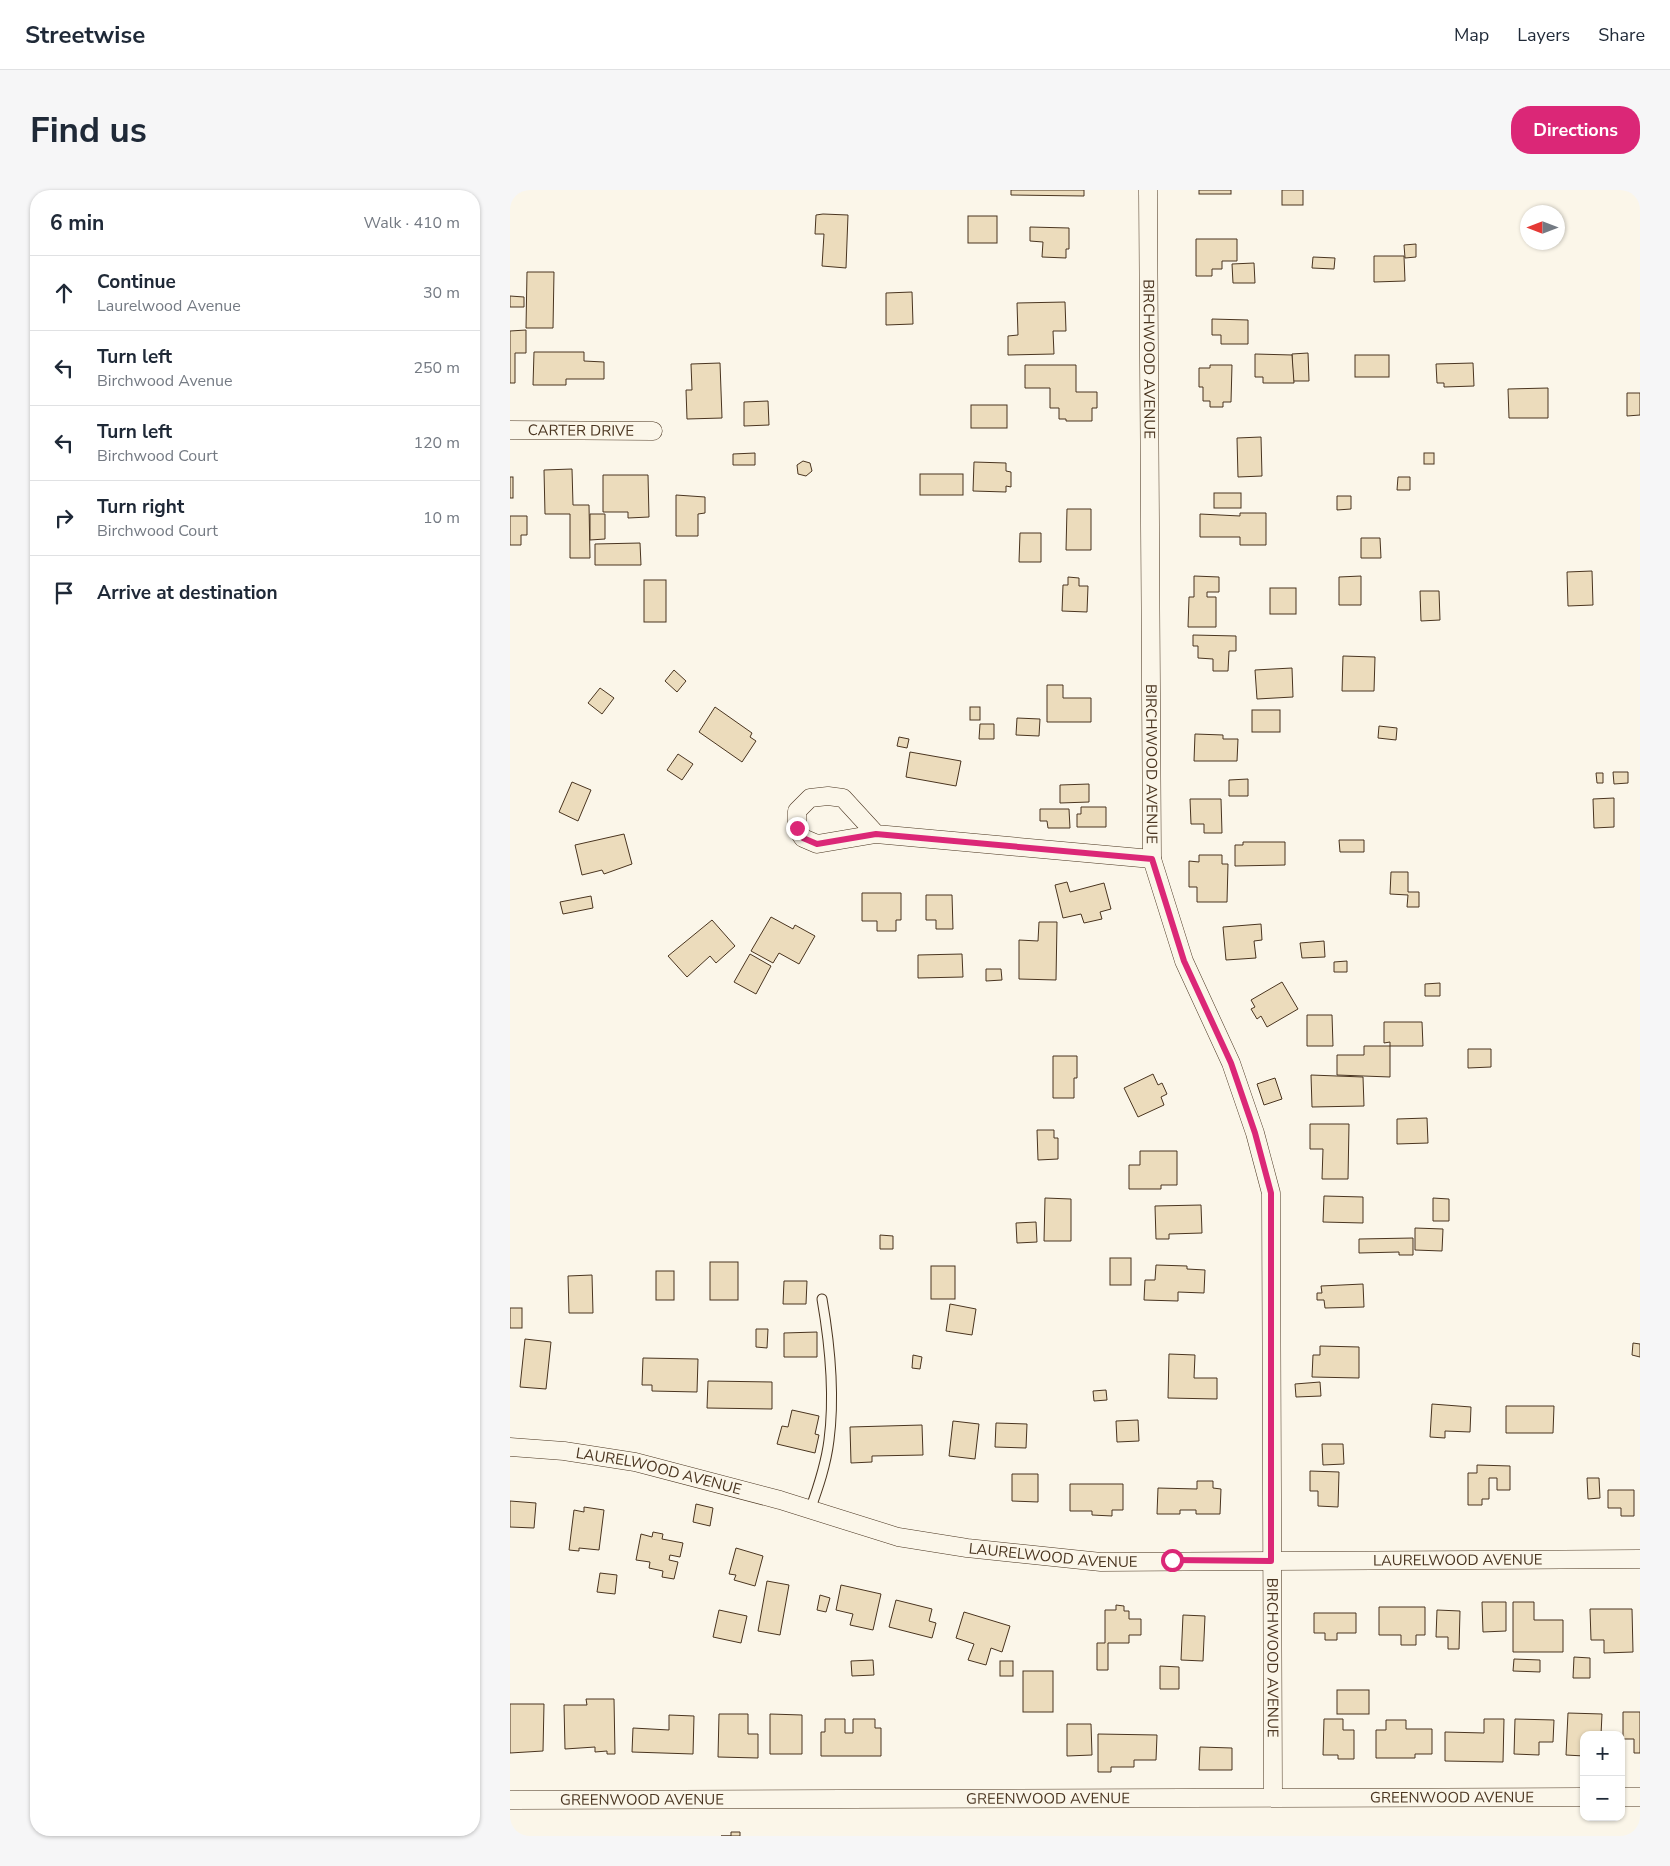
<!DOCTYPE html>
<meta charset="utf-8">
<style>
body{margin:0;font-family:"Nunito Sans",sans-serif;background:#f6f6f7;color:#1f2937}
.controls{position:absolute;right:15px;bottom:15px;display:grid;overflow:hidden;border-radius:10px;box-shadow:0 1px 4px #0004}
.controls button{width:45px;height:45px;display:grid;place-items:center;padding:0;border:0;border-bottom:1px solid #e0e1e3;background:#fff;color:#1f2937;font:25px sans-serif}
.compass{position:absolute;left:1010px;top:15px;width:45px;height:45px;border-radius:50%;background:#fff;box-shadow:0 1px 4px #0004;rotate:270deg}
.stop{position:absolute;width:15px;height:15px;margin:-11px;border:4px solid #db2777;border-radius:50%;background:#fff}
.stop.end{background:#db2777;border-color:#fff;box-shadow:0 1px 5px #0008}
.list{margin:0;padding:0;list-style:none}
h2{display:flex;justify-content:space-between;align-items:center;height:65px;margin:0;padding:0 20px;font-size:21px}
h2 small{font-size:16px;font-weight:400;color:#747a83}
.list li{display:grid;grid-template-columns:32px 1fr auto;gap:15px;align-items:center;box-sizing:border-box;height:75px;padding:0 20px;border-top:1px solid #e0e1e3}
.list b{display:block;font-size:19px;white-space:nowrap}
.list p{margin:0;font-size:16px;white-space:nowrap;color:#747a83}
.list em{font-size:16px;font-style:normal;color:#747a83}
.icon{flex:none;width:28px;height:28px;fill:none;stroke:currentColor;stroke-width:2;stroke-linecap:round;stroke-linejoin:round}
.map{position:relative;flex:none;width:1130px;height:1646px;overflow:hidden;border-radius:20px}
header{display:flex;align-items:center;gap:30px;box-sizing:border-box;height:70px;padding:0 25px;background:#fff;border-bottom:1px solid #e0e1e3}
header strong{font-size:24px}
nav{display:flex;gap:28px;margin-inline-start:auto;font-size:18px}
.intro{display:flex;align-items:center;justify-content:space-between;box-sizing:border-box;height:120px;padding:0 30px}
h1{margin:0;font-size:35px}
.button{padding:12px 22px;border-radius:20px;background:#db2777;color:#fff;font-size:18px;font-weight:700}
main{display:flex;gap:30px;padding:0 30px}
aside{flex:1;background:#fff;border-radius:20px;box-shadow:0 1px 4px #0004}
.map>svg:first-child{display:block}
.building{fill:#ecdcbc;stroke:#4a3520}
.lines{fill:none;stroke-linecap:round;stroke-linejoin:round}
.lane-casing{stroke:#4a3520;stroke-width:11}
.street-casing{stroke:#4a3520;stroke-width:19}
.lane{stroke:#fbf6e9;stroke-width:9}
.street{stroke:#fbf6e9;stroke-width:18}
.route{stroke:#db2777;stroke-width:6}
.labels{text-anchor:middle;stroke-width:4;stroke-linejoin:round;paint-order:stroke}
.street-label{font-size:15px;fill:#4a3520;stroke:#fbf6e9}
</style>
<header>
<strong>Streetwise</strong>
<nav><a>Map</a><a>Layers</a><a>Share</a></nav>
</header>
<div class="intro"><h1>Find us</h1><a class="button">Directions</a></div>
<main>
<aside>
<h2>6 min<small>Walk · 410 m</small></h2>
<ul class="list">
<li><svg class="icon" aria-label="ahead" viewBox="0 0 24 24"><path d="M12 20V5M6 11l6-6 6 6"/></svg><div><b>Continue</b><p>Laurelwood Avenue</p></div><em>30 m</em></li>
<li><svg class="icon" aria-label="left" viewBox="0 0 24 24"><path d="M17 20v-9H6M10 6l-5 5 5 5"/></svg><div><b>Turn left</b><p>Birchwood Avenue</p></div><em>250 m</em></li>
<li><svg class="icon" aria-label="left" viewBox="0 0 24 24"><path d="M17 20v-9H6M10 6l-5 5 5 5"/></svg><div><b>Turn left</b><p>Birchwood Court</p></div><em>120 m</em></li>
<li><svg class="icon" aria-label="right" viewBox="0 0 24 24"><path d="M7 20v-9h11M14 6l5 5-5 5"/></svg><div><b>Turn right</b><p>Birchwood Court</p></div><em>10 m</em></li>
<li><svg class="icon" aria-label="arrive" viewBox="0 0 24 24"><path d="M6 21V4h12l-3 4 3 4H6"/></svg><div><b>Arrive at destination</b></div></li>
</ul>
</aside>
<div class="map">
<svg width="1130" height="1646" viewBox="0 0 1130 1646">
<rect width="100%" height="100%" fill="#fbf6e9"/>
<g class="building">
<polygon points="501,0 574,0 574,6 501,5"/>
<rect x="689" y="0" width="32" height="4"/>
<rect x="772" y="0" width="21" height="15"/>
<polygon points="313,24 338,25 336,78 312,76 314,44 305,44 306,25"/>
<rect x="458" y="26" width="29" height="27"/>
<polygon points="520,37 559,38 559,59 556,59 556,68 532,67 533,52 520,51"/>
<polygon points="686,49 727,49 727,71 712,71 712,79 702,79 702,86 686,86"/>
<polygon points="906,54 906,67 895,68 894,55"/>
<polygon points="864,66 894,66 895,91 864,92"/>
<polygon points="803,67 825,68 824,79 802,78"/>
<polygon points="744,73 745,93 723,93 722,74"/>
<polygon points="17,82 44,82 43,138 16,138"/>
<polygon points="402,102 403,134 376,135 376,103"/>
<polygon points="0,106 14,107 14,117 0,117"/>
<polygon points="555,112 556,141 543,141 544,164 498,165 498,146 508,145 507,113"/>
<polygon points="702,129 738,130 738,154 711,154 711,145 702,145"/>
<polygon points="16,140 16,163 5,163 5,193 0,193 0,141"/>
<polygon points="24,162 74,162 74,171 94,172 94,189 56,189 56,195 23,195"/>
<polygon points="798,163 799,191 783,191 782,164"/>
<polygon points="745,164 782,165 784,193 753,193 753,187 745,187"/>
<rect x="845" y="165" width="34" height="22"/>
<polygon points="210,173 212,228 177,229 176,200 182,200 181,174"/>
<polygon points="963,173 964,196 934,197 934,193 927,193 926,174"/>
<polygon points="515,175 566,175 566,202 587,202 587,218 582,218 582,231 556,231 556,229 549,229 549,218 540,218 540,198 515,198"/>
<polygon points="700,175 722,175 721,212 713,212 713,217 700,217 700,211 693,211 693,197 689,197 689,178 700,178"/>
<polygon points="1038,198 1038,228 999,228 998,199"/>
<polygon points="1117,203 1130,203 1130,225 1117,226"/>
<polygon points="258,211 259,235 234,236 234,212"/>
<rect x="461" y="215" width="36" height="23"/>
<polygon points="751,247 752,286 728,287 727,248"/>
<polygon points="245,263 245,275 223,275 223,264"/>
<rect x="914" y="263" width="10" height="11"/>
<polygon points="293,271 300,273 302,281 296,286 288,284 287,275"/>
<polygon points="464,272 496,273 496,281 501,282 501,297 496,296 496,302 463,301"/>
<polygon points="62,279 63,315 79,315 80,368 60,368 60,324 35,324 34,280"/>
<rect x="410" y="284" width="43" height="21"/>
<polygon points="93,285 138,285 139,327 118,328 118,322 93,322"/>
<rect x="0" y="287" width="3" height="21"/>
<polygon points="888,287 900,287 900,300 887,300"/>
<rect x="704" y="303" width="27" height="15"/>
<polygon points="166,305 195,307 195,323 188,324 188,346 166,346"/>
<polygon points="827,306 841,306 841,319 827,320"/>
<polygon points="557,319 581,319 581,360 556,360"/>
<polygon points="730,323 756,323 756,355 730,355 730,347 690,347 690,324 730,326"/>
<polygon points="80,324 95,324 95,349 80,350"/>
<polygon points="0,326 17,326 17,345 11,345 11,355 0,355"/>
<polygon points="510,343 531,343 531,372 509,372"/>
<polygon points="851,348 870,348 871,368 851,368"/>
<polygon points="130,353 131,375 85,375 85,354"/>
<polygon points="1082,381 1083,415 1058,416 1057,382"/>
<polygon points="684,386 709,387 709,402 697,402 697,407 706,407 706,437 678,437 679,407 684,407"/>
<polygon points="851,386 851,415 829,415 829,387"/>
<polygon points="558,387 569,388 569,396 578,396 577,422 552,421 553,395 558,395"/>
<rect x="134" y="390" width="22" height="42"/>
<rect x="760" y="398" width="26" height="26"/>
<polygon points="910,401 929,401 930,430 911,431"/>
<polygon points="683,445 726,446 726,461 719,461 718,481 703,481 703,469 688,468 688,456 683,456"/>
<polygon points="833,466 865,467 864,501 832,501"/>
<polygon points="782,478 783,507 747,509 745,480"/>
<polygon points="164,480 176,491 167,502 155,491"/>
<polygon points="537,495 553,495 553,508 581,508 581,532 537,532"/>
<polygon points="90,498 104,508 92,524 78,513"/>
<polygon points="205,517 242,543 240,547 246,551 232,572 189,542"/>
<rect x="460" y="517" width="10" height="13"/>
<rect x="742" y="520" width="28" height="22"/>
<polygon points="507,528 530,529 529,546 506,545"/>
<polygon points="470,534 484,534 484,549 469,549"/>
<polygon points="869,536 887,538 886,550 868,548"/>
<polygon points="685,544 713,545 713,549 728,549 727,571 684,571"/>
<polygon points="389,547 399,549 397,558 387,556"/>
<polygon points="400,562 451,571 446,596 396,587"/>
<polygon points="168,564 183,574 172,590 157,580"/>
<polygon points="1103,582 1118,582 1118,593 1104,594"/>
<polygon points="1086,583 1093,583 1093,593 1087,593"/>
<polygon points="738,589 738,606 719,606 719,590"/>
<polygon points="62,592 81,600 68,631 49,622"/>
<polygon points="579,594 579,612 550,613 550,595"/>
<polygon points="1104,608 1104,637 1084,638 1083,609"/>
<polygon points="680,609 711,609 712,643 694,643 694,634 681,634"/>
<polygon points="571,617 596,617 596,637 567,637 567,624 571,624"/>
<polygon points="530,619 559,619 560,638 538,638 537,631 530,631"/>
<polygon points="114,644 122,674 94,684 92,680 72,685 65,655"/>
<polygon points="829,650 854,650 854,662 830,662"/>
<polygon points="733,652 775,652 775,675 725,676 725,655 733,655"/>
<polygon points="689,665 712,665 712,674 718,674 717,712 687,712 687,697 679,697 679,671 689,672"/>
<polygon points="881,682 898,682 898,702 909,702 909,717 897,717 898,705 880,704"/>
<polygon points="557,692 560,702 594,693 601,719 590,722 592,729 574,733 571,724 553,728 545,695"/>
<polygon points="352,703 391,703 391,730 386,730 386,741 367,741 367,731 352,731"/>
<polygon points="416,705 442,705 443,739 426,739 426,730 416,730"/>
<polygon points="81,706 83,718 53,724 50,712"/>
<polygon points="261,727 283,739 285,735 305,746 289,774 269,763 263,773 241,761"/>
<polygon points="202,730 225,756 206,773 200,766 177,787 158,766"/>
<polygon points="529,732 547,732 546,790 509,789 509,750 528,751"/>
<polygon points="751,734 752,750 744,751 746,768 716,770 713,737"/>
<polygon points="814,751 815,767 792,768 790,753"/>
<polygon points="240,764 261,776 246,804 224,792"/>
<polygon points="452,764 453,787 408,788 408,765"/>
<polygon points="837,771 837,782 824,782 824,772"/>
<polygon points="476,779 491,779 492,790 476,791"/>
<polygon points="772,792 788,819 757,837 751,826 747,829 741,819 745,817 741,810"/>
<polygon points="930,793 930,806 915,806 915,794"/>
<polygon points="797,825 822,825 823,856 797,856"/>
<polygon points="874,832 912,832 913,856 880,856 880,852 874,853"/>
<polygon points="854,856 880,856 880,887 827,885 827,865 854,865"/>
<polygon points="958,859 981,859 981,877 958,878"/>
<polygon points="543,866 567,866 567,888 564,888 564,908 543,908"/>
<polygon points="643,884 648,895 652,893 657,904 651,907 654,915 628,927 614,898"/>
<polygon points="801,885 853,887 854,916 802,917"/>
<polygon points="765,888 772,909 754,915 747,894"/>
<polygon points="917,928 918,953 887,954 887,929"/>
<polygon points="800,934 839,934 838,989 812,989 813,959 800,959"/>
<polygon points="527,940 544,940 544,948 548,948 548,969 528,970"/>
<polygon points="630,961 667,961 667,995 651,995 651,999 619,999 619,975 630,975"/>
<polygon points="814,1006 853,1007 853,1033 813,1032"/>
<polygon points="535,1008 561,1009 561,1051 534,1051"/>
<polygon points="923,1008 939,1009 939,1031 923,1031"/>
<polygon points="691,1015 692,1043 659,1044 659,1049 646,1049 645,1016"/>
<polygon points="526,1032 527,1052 507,1053 506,1033"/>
<polygon points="905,1038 933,1039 932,1061 905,1060"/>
<polygon points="370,1045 383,1046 383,1059 370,1059"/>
<polygon points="903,1048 903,1065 889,1065 889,1062 849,1063 849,1049"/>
<rect x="600" y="1068" width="21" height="27"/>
<rect x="200" y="1072" width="28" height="38"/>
<polygon points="646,1075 677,1076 677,1079 695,1080 694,1103 668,1102 668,1111 634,1110 635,1090 645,1090"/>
<rect x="421" y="1076" width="24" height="33"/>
<rect x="146" y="1081" width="18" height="29"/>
<polygon points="82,1085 83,1123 59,1123 58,1086"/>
<polygon points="274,1091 297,1091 296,1114 273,1114"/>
<polygon points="853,1094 854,1117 815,1118 814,1110 807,1110 807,1103 812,1103 811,1096"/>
<polygon points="440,1114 466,1119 462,1145 436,1141"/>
<rect x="0" y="1118" width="12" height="20"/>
<polygon points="246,1139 258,1139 257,1158 246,1157"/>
<polygon points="307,1142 307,1167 274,1167 274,1143"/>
<polygon points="15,1149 41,1152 36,1199 10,1197"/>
<polygon points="1123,1153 1130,1154 1130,1167 1122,1165"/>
<polygon points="810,1156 849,1157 849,1188 802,1187 803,1165 810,1165"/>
<polygon points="659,1164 685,1165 684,1188 707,1188 707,1209 658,1208"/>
<polygon points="403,1165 412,1167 410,1179 402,1178"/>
<polygon points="133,1168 188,1169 187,1202 142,1201 142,1195 132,1195"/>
<polygon points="198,1191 262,1192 262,1219 197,1218"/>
<polygon points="810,1192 811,1206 786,1207 785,1194"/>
<polygon points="596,1200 597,1210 584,1211 583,1201"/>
<polygon points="922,1214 961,1217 960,1242 935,1241 935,1248 920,1247"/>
<polygon points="996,1216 1044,1216 1043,1243 996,1243"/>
<polygon points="282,1220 309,1226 305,1244 309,1245 305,1263 267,1254 272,1236 278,1237"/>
<polygon points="628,1230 629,1251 607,1252 606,1231"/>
<polygon points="443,1231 469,1234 465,1269 439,1266"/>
<polygon points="486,1233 517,1234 516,1258 485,1257"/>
<polygon points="412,1235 413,1265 362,1266 362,1272 341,1273 340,1237"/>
<polygon points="812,1254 833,1254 834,1274 813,1275"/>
<polygon points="967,1275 1000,1276 1000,1300 987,1300 987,1288 979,1288 979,1309 972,1309 972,1315 958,1315 958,1283 967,1283"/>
<polygon points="800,1281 829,1282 828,1317 808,1316 808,1301 800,1301"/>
<polygon points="502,1284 528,1284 528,1312 502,1311"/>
<polygon points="1077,1288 1089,1288 1090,1308 1078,1309"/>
<polygon points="687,1291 703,1291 703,1298 711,1299 710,1324 686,1324 686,1320 670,1320 670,1324 647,1324 648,1298 687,1299"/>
<polygon points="560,1294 613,1294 613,1320 602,1320 602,1326 582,1325 582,1321 560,1321"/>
<polygon points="1098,1300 1124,1300 1124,1326 1111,1326 1111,1318 1098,1318"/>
<polygon points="0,1311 26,1313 24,1338 0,1337"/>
<polygon points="186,1314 203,1318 200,1336 183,1332"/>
<polygon points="74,1317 94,1320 89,1360 69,1358 69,1361 59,1360 64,1320 74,1322"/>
<polygon points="143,1342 153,1344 152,1349 173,1353 170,1367 160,1365 159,1370 168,1372 164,1389 152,1387 153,1381 139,1378 140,1372 126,1370 131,1344 142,1347"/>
<polygon points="226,1358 253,1366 245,1396 224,1390 226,1385 219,1384"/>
<polygon points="90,1383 107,1385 105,1404 87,1402"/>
<polygon points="257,1391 279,1395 270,1445 248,1441"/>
<polygon points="331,1395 371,1404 363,1440 340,1435 343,1424 326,1420"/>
<polygon points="310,1405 320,1408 316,1422 307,1420"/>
<polygon points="386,1410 422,1419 419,1431 426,1433 422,1448 379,1437"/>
<polygon points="972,1412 996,1412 996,1441 973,1442"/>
<polygon points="1003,1412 1024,1412 1024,1430 1053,1430 1053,1462 1003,1462"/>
<polygon points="606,1415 614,1416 614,1421 619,1421 619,1429 631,1429 631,1445 619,1445 619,1453 598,1453 598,1480 587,1480 587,1453 595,1453 595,1420 606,1420"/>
<polygon points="869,1417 915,1417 915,1445 906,1445 906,1455 891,1455 891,1445 869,1445"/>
<polygon points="1080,1419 1122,1419 1123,1462 1094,1463 1094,1450 1081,1450"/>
<polygon points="209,1420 237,1426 231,1453 203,1447"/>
<polygon points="927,1420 950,1421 949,1459 938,1459 938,1447 926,1447"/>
<polygon points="454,1422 500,1436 492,1462 481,1458 476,1475 458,1470 464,1454 446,1448"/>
<polygon points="804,1423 846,1423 846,1443 827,1443 827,1450 815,1450 815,1443 804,1443"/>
<polygon points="673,1425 695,1426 693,1471 671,1470"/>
<polygon points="1064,1467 1080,1468 1080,1488 1063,1488"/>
<polygon points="1004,1469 1030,1470 1030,1482 1003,1481"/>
<polygon points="363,1470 364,1485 342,1486 341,1471"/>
<rect x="490" y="1471" width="13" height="15"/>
<polygon points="650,1476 669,1477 669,1499 650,1499"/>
<rect x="513" y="1481" width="30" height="41"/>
<rect x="827" y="1500" width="32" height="24"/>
<polygon points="76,1509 104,1509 105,1564 97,1564 97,1561 85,1562 85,1557 55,1559 54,1515 77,1515"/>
<polygon points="0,1514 34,1514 33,1561 0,1563"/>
<polygon points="1113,1522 1130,1522 1130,1563 1124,1563 1124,1549 1113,1549"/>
<polygon points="1058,1523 1092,1524 1091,1545 1074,1545 1074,1566 1056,1565"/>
<polygon points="209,1524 238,1524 238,1544 248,1544 248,1568 208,1567"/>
<polygon points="260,1524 292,1525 292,1564 260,1564"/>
<polygon points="159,1525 184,1526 183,1564 122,1562 123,1538 159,1540"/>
<polygon points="315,1529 335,1529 335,1543 343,1543 343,1529 365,1529 365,1538 371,1538 371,1566 311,1566 311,1542 315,1542"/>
<polygon points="814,1529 833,1529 833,1540 844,1540 844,1569 828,1569 828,1565 813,1565"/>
<polygon points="974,1529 994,1529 993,1572 935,1571 935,1542 974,1543"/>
<polygon points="1005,1529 1044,1530 1043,1552 1029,1552 1029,1565 1004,1564"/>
<polygon points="876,1530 896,1530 896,1539 922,1539 922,1564 905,1564 905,1568 866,1568 866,1540 876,1540"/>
<polygon points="557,1534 581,1534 582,1565 557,1566"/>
<polygon points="588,1544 647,1545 646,1570 624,1570 624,1577 601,1577 601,1582 588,1582"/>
<polygon points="690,1557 722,1558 722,1580 689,1580"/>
<polygon points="221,1642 230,1642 230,1646 211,1646 221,1646"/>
</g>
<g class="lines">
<g class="lane-casing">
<path id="lane" d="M300,1320C308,1298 316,1275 319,1250C325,1204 320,1155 312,1109"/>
</g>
<g class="street-casing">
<g id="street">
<path id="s1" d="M638,0L642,669L674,771L721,873L745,943L761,1003L763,1607"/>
<path id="s2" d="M0,240L143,241"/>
<polyline points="366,644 307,654 293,648 287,639 287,621 300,608 318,606 333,608 366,644 642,669"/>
<path id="s3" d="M0,1257L54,1261L125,1272L270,1310L388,1347L457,1358L591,1372L1130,1369"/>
<polyline points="1111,1607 1130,1607"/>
<path id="s4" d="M0,1610L1074,1607"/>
</g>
</g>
<use href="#lane" class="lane"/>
<use href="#street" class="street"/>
</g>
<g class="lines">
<polyline class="route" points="287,638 293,648 307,654 366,644 642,669 674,771 721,873 745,943 761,1003 761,1371 662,1370"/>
</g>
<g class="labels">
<g class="street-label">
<text dy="5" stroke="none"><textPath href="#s1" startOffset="169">BIRCHWOOD AVENUE</textPath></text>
<text dy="5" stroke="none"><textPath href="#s2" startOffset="71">CARTER DRIVE</textPath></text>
<text dy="5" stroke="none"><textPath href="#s1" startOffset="574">BIRCHWOOD AVENUE</textPath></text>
<text dy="5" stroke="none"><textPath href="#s3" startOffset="151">LAURELWOOD AVENUE</textPath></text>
<text dy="5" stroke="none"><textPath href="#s3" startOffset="556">LAURELWOOD AVENUE</textPath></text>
<text dy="5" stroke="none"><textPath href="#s3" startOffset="961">LAURELWOOD AVENUE</textPath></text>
<text dy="5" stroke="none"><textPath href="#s1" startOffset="1489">BIRCHWOOD AVENUE</textPath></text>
<text dy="5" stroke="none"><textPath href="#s4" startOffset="942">GREENWOOD AVENUE</textPath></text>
<text dy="5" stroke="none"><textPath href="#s4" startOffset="538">GREENWOOD AVENUE</textPath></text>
<text dy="5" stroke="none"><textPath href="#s4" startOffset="132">GREENWOOD AVENUE</textPath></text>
</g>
</g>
</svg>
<div class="controls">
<button>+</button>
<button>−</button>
</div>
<svg class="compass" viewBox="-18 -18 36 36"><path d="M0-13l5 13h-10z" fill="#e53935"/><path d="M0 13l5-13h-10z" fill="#747a83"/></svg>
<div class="stop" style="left:662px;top:1370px"></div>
<div class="stop end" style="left:287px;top:638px"></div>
</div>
</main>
